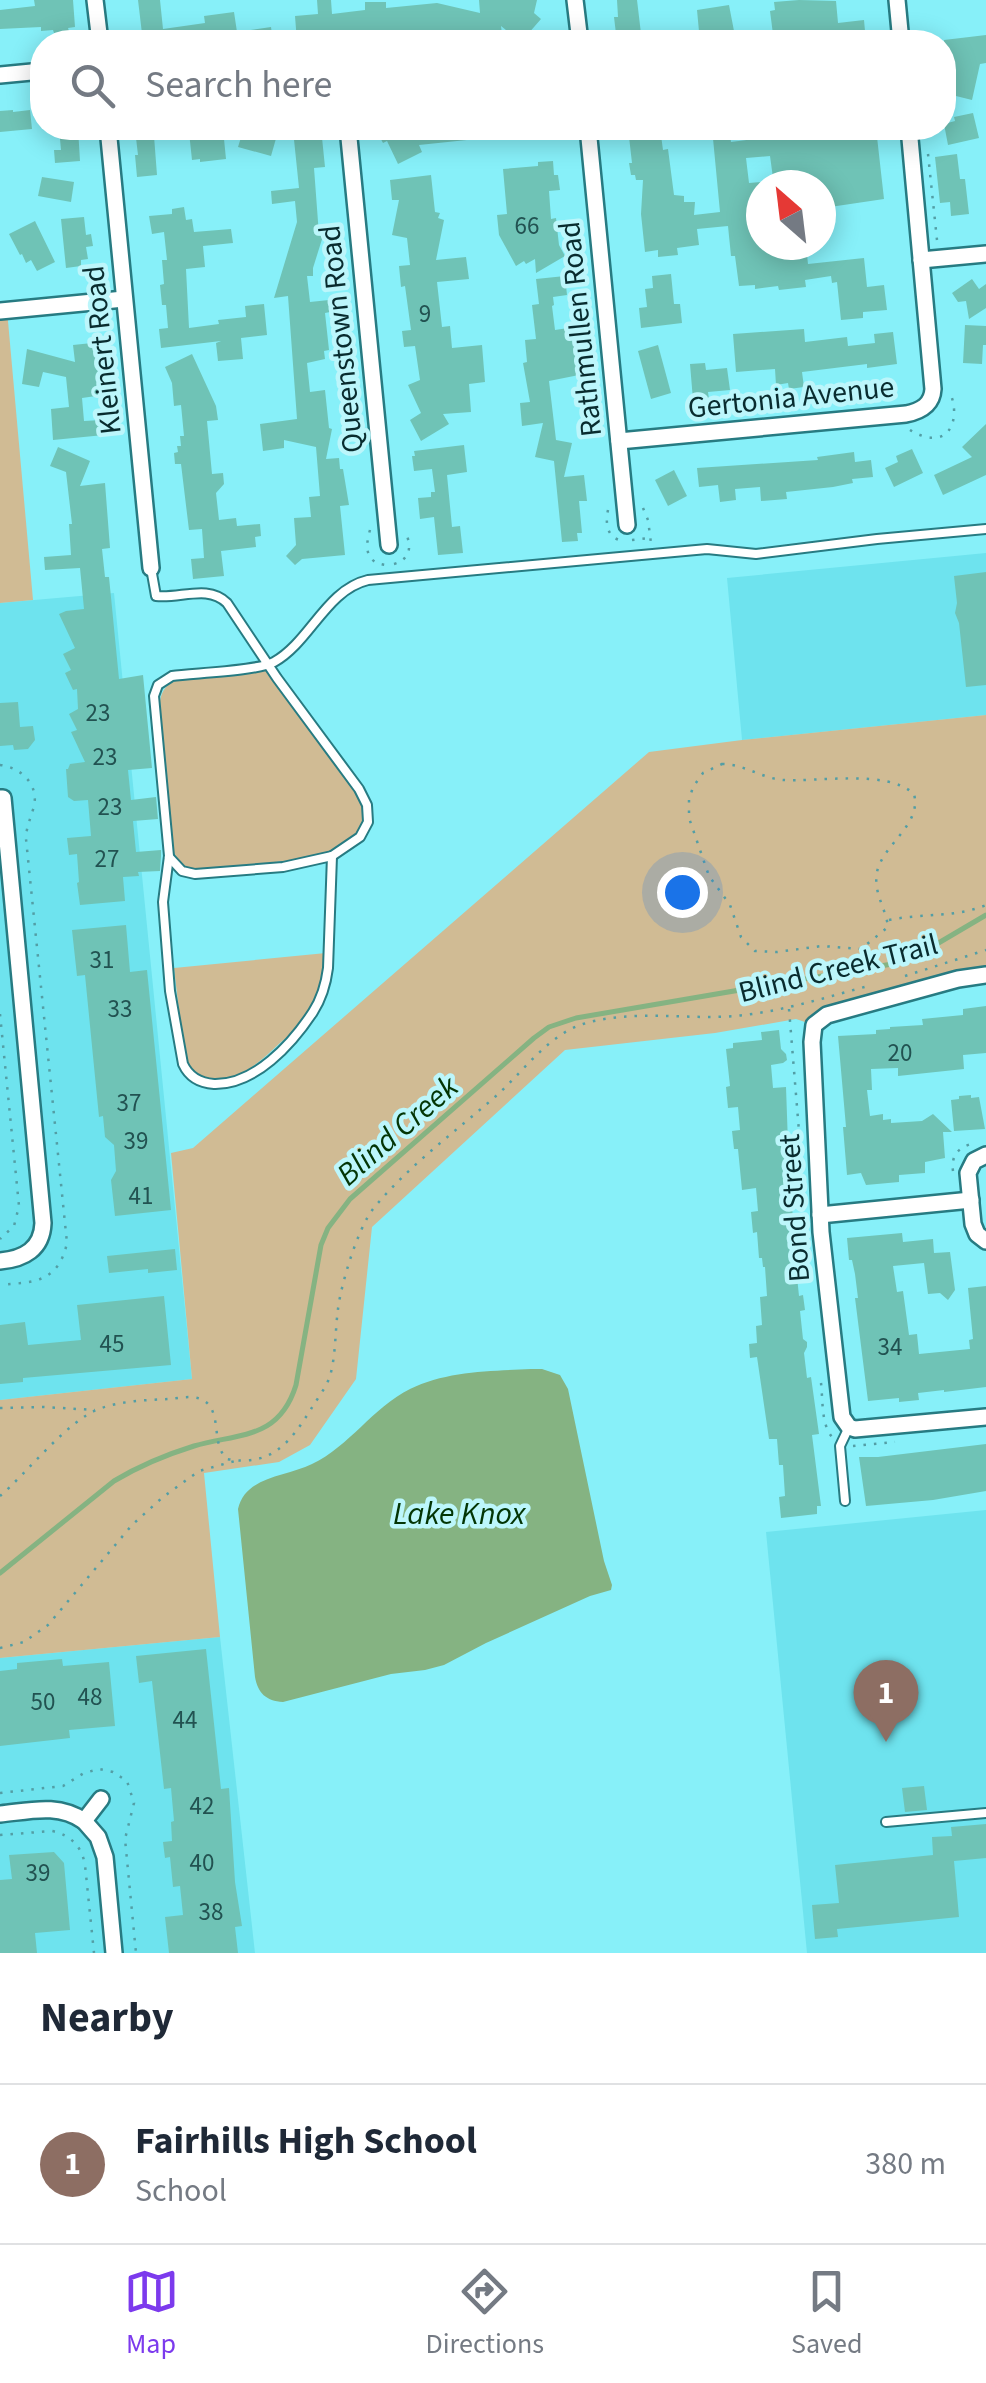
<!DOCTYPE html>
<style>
body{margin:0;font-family:"Source Sans 3",sans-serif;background:#f6f6f7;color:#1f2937}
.compass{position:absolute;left:746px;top:170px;width:90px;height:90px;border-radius:50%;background:#fff;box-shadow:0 5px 25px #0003;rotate:332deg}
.you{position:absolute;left:682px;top:892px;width:35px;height:35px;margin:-25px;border:8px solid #fff;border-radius:50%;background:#1a73e8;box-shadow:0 0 0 15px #1a73e833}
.badge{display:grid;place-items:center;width:65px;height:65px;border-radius:50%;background:#7c3aed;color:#fff;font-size:32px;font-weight:700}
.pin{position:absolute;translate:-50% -82px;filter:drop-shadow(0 2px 5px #0008)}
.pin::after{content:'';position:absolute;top:52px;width:35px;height:30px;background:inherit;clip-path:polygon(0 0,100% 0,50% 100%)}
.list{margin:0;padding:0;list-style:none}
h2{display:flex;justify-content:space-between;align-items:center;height:130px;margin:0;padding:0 40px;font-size:42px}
h2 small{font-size:32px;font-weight:400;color:#747a83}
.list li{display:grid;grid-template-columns:65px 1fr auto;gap:30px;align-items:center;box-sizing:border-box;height:160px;padding:0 40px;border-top:2px solid #e0e1e3}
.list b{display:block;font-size:38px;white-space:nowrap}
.list p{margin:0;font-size:32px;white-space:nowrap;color:#747a83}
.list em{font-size:32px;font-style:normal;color:#747a83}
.icon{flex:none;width:55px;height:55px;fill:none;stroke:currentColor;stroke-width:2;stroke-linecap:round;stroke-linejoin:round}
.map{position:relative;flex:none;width:986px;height:1953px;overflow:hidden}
.search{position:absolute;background:#fff;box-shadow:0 5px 25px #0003;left:30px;right:30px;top:30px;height:110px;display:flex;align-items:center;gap:25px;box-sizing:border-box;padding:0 35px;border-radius:40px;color:#747a83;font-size:38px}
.sheet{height:290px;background:#fff}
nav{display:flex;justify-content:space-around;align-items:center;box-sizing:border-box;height:140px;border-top:2px solid #e0e1e3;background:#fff;font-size:28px;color:#747a83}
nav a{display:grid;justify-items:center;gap:5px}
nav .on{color:#7c3aed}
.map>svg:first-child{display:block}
.built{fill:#6ee3ee}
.green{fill:#d0bb94}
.water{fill:#85b382}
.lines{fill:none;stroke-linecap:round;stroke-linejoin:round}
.stream{stroke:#85b382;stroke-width:5}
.building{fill:#6fc3b6}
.lane-casing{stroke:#277b82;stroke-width:12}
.street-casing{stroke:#277b82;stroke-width:20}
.path{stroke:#539ea5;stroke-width:2.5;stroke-dasharray:2.5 8;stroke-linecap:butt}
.lane{stroke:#fff;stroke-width:8}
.street{stroke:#fff;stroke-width:15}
.labels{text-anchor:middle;stroke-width:9;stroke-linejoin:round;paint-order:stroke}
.number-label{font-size:25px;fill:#225251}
.street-label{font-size:30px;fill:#092c2f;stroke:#bcf6fb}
.water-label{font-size:32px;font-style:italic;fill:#033505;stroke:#bcf6fb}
</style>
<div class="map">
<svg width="986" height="1953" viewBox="0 0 986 1953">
<rect width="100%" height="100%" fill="#87f0f9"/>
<g class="built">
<polygon points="986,553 986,715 742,740 727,578"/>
<polygon points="114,593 192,1379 0,1400 0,603"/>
<polygon points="986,1510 986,1953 807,1953 766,1532"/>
<polygon points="220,1637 255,1953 0,1953 0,1658"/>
</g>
<g class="green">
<polygon points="7,310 33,600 0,603 0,311"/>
<path d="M265,670L357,792C377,832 344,850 310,858L196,871C182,867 176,859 171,846L160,701C162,689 167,684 178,680Z"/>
<polygon points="986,715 986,975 814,1025 796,1019 715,1033 565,1050 372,1227 356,1379 310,1445 279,1462 204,1473 220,1637 0,1658 0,1400 192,1379 171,1153 193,1148 649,752 742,740"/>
<path d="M326,953C324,971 321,990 312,1007C304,1021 292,1033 280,1043C252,1069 236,1085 196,1076L186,1062L184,1055L174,968Z"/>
</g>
<path class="water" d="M531,1369H542L560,1375L568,1389L604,1561L612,1585L611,1590L590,1596L486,1643L444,1665L425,1670L391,1674L283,1702C266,1701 258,1693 255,1677L238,1509C245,1476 286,1477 312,1464C350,1446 372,1408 410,1389C446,1371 491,1371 531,1369Z"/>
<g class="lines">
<path class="stream" d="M0,1573L114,1481C139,1466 165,1455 194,1446C239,1433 279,1440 296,1385L321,1245L328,1228L350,1199L534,1038L549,1027L576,1018L892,964L913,958L986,915"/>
</g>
<g class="building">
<polygon points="34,0 73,0 75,27 68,28 69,31 54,33 53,30 41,31 41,27 0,29 0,10 35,6"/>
<polygon points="138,0 160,0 163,29 205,23 204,16 234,12 237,32 271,27 273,42 143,42"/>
<polygon points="317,0 331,0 332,14 365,10 365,2 386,2 386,8 437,3 480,13 479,0 537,0 534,13 541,19 521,42 501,26 503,42 474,42 474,39 434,30 435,42 400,42 399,38 365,38 365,31 340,34 341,42 297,42 295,16 318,14"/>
<polygon points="617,0 637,0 642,42 617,42 614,17 618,17"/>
<polygon points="799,0 836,1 838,23 864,20 866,42 774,42 770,11 775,10 774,2"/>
<polygon points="729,5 734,31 714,33 715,42 700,42 697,10"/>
<polygon points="986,35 986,63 980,64 972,100 944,93 944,40"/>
<polygon points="13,110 13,112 30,110 32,129 0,132 0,111"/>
<polygon points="973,113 979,138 948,145 944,124 955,121 954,117"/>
<polygon points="59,128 78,128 80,161 55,163 54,150 61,150"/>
<polygon points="244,128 277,135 271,156 238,147"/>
<polygon points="301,128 321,128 325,167 314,168 319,235 323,236 313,268 313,276 307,276 310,302 329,300 330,312 325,313 329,350 324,351 325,359 307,363 310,392 325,390 329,428 332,429 326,459 339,458 340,469 343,469 349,505 340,506 345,555 302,559 295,565 286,556 296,545 294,518 311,517 309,497 320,496 316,447 284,440 284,448 263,451 260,424 297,419 288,296 274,298 297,222 295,201 272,204 271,191 299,188 293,130 301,129"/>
<polygon points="375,128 416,128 408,131 410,137 431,128 505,128 505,136 419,145 422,152 398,164 387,141 383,143"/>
<polygon points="628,128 660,128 663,150 668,149 674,195 684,196 684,202 695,202 694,215 720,212 712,128 729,128 731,142 809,132 810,136 862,130 862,128 876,128 884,199 830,207 829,203 821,204 821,185 774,185 770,156 746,158 749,183 761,182 761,197 759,198 759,201 755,201 761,245 806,245 808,264 864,258 867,287 884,285 887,310 863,312 863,318 841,320 837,282 832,283 831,276 805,280 806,287 779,290 778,286 755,289 755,285 739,286 735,256 731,256 728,226 697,229 699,245 677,248 678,255 658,257 658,250 645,252 641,214 643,180 636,180 635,175 631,175 629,163 632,163"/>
<polygon points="223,129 226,159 200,162 200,159 192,160 189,132"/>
<polygon points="154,136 157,175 137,177 135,155 138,155 136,138"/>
<polygon points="957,154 960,179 965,179 969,214 951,216 950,202 940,203 935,157"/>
<polygon points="553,161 554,175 558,175 560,190 549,191 551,219 556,218 559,245 565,256 536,273 535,259 526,264 524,261 516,266 499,235 497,215 507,214 503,169 538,166 538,162"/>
<polygon points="431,175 435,212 440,213 438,218 444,220 436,260 466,257 469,279 437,282 442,327 450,326 452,348 482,345 485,382 469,384 471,412 443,414 449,424 421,441 410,420 421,413 408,385 420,380 415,346 404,347 402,331 411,330 405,286 401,287 399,266 410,265 407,238 392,235 399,200 392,200 390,180"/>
<polygon points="42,177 74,182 71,202 38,196"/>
<polygon points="184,207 186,220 192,219 194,232 231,229 233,243 203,246 205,267 186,269 189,328 219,324 218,320 246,317 245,306 264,304 267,335 241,338 243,359 218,361 216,343 221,341 161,348 159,329 168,328 166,305 162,305 160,285 164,284 162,260 167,260 164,232 152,234 149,216 172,214 172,209"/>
<polygon points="84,217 86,235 91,234 93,246 86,247 88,259 81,260 81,266 66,268 61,219"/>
<polygon points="35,221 55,262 37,271 31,260 26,263 22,254 20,255 9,234"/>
<polygon points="671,274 674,304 680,304 682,323 641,328 639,308 647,307 645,289 653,288 652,276"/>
<polygon points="565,276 567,295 553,297 554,305 552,306 555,330 568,328 569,335 574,335 579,375 549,381 556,440 572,443 564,477 584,475 587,501 579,501 582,533 577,533 578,541 562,542 554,461 535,457 543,423 522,426 520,403 530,402 523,363 527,362 525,340 536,339 532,305 539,304 536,279"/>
<polygon points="972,279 979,289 986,284 986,308 969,319 966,301 958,302 952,293"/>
<polygon points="965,325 986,326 986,345 983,345 982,364 963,363"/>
<polygon points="804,329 805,342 847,337 848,346 875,343 874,334 893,332 897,364 867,368 867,364 802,372 804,387 789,389 788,383 776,385 775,369 736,372 733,334"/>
<polygon points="92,343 92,347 106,345 108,367 100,367 103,395 82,398 84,421 102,420 104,435 53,440 51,409 69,407 66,377 43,372 39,387 22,384 27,349 75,362 73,345"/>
<polygon points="658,345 671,393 651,399 638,351"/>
<polygon points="192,354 216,406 218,420 207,421 212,474 223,473 224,484 216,493 219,520 236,518 237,526 260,524 261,536 255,537 256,547 221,551 224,576 193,579 191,559 204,558 202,529 189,530 181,464 175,464 174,453 178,452 177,446 181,446 180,436 184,436 181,405 174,406 172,383 165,367"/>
<polygon points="705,363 706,370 727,368 730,390 708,392 709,399 693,400 690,364"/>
<polygon points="986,424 986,475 943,495 934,475 972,457 962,447"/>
<polygon points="464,445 467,472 447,475 452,527 460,526 463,553 438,555 434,517 420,519 418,498 431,497 431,492 435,492 432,469 414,471 412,456 415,456 414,451"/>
<polygon points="58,447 90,461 80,486 105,483 110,548 102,549 105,577 109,577 119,679 143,675 152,768 128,770 131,800 156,797 158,819 133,821 136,852 161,850 161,856 160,871 138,872 139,876 123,877 125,901 80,905 77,883 79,882 77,854 69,855 67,838 91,836 88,800 74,801 68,797 66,769 68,769 70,764 85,762 71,732 77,730 69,714 78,709 77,689 73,690 65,673 71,670 63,654 75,648 59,614 66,611 84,609 80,568 45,570 44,557 71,555 69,524 72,524 66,472 50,466"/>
<polygon points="912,449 923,473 894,487 885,468 898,462 896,456"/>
<polygon points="854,452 855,462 871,460 873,477 852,479 853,483 833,487 786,492 787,499 761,501 760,487 735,489 736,500 720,502 718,485 699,487 697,468 818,460 817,457"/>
<polygon points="674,470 687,496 668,506 655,480"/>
<polygon points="986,572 986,685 966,687 959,623 955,613 957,603 954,576"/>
<polygon points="18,702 20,727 33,726 35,740 28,749 14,750 13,745 0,746 0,703"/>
<polygon points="126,925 130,972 147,970 171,1210 115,1216 111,1180 116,1171 114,1145 105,1137 103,1116 99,1117 85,975 77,976 72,930"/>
<polygon points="986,1006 986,1053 963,1055 964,1069 898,1076 898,1068 871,1069 872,1090 867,1090 870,1116 883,1114 883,1120 891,1119 891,1123 922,1121 933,1114 952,1132 943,1132 945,1158 925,1162 925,1173 899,1175 899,1182 866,1185 861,1173 847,1175 843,1127 846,1127 838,1036 876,1034 876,1030 890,1029 890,1027 923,1025 922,1019 963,1015 963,1009"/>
<polygon points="779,1030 781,1049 786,1054 787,1060 783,1063 771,1065 773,1088 786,1087 788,1144 784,1144 791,1184 788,1185 795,1228 792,1228 799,1296 803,1295 805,1310 800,1311 803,1339 807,1342 807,1347 804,1353 807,1378 811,1377 819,1434 812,1435 821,1506 817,1506 817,1514 781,1518 779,1497 785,1496 783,1465 779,1465 777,1439 769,1439 757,1357 750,1358 749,1344 757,1343 756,1326 762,1325 760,1297 767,1296 765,1267 763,1267 762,1258 759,1258 757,1232 753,1233 751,1212 758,1211 756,1188 742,1190 738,1149 734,1149 732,1131 740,1130 738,1107 728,1108 726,1087 730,1086 726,1049 733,1048 733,1043 762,1040 761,1032"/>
<polygon points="971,1095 971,1098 979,1097 985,1129 954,1131 951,1100 959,1099 959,1096"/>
<polygon points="902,1233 903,1242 933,1239 934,1253 950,1252 955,1290 948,1300 940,1293 928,1294 924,1263 893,1266 897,1292 903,1291 909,1335 917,1334 919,1354 970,1349 969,1340 973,1339 968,1288 986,1286 986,1387 944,1392 944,1390 918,1393 919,1400 899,1402 899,1398 868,1401 855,1298 858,1298 855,1274 852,1260 849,1260 847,1238"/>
<polygon points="175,1249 177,1270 148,1273 148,1269 109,1273 107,1256"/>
<polygon points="164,1296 171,1365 23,1378 23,1382 0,1384 0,1325 25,1322 28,1345 81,1340 77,1305"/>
<polygon points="986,1444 986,1491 933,1500 866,1506 859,1457 878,1457"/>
<polygon points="206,1649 221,1789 229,1788 235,1882 242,1926 235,1927 238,1953 169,1953 165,1917 183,1915 180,1886 173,1887 170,1857 165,1858 163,1842 172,1841 171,1822 174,1821 171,1788 164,1789 152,1681 139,1683 136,1656"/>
<polygon points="62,1659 63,1666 109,1662 115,1726 69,1730 70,1738 0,1746 0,1671 17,1669 17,1663"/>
<polygon points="924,1786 927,1810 905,1812 902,1788"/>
<polygon points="986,1824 986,1858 954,1861 959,1917 837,1929 838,1937 815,1939 812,1905 839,1903 835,1865 933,1855 932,1837 952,1836 951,1827"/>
<polygon points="54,1852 64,1863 70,1930 35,1933 37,1953 0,1953 0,1880 12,1879 9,1855"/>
</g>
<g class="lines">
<g class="lane-casing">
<g id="lane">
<path d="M151,568L156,596C180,599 208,584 227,603L277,678L359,789L367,805L368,822L360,837L332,856L283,867L195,874L182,871L169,857"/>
<path d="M332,856L328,968C326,984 322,998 313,1012C292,1044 255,1085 214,1084C199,1083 189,1077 183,1064L170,991L163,902L169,856L154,696L158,685L172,676C194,673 258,671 274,662C310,642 326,590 368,580L707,549L756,554L877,539L986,529"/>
<polyline points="845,1501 840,1446 849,1427"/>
<polyline points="886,1822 986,1813"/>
</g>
</g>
<g class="street-casing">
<g id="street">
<polyline points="95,0 100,42"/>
<polyline points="575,0 580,42"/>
<polyline points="897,0 901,42"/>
<polyline points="0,75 42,71"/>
<polyline points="108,128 151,568"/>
<polyline points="348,128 389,545"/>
<polyline points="588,128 627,525"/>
<polyline points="921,260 986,254"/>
<polyline points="0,311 124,299"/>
<path d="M619,441L906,414C921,411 932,405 933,389L909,128"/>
<path d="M0,798H3L43,1223C42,1249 24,1259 0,1261"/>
<polyline points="986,975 958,979 827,1015 814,1025 812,1042 821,1232 842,1417 849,1427 855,1429 986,1417"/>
<polyline points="986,1155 974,1161 968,1173 973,1224 977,1234 986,1241"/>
<polyline points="820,1215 971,1200"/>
<path d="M0,1814C30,1811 58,1803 84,1821L101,1799"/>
<polyline points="84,1821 98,1837 105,1857 114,1953"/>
</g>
</g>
<g class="path">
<polyline points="928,154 937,240"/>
<polyline points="109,315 113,347"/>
<path d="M910,430C915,433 921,436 927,437C954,443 959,412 950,393"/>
<polyline points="643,508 648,520 651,543"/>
<path d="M608,510C605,524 607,539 624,541"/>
<path d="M370,530C365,547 365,563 386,565"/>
<polyline points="632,540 650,538"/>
<path d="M394,564C411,559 412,546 405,531"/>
<path d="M722,764C744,764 761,778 783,780C817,782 888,769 914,794C922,825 883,844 877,872C873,893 886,908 888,927L861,949L822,946L777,952L755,951L741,937L730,905L709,876L689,818V800L693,787L703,773Z"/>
<path d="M0,765C20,767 39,784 34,806C31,818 26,827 26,839L67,1243C58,1283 34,1282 0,1285"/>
<path d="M889,920C922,913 955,918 986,905"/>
<polyline points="905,976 986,950"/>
<polyline points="789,1009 801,1156"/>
<polyline points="0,1014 19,1206 14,1226 0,1239"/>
<path d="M953,1171C951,1157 957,1148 971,1144"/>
<path d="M821,1383C823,1400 821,1424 832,1437"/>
<polyline points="0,1408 44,1407 95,1410"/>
<polyline points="853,1446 895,1442"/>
<path d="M0,1496C27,1473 68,1420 99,1409C120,1401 146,1400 168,1399C180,1398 196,1394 206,1402C222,1416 211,1444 227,1459C271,1467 290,1443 311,1409C317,1399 326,1388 330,1376C336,1355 335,1331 338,1309C341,1284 358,1228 373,1209C408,1166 455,1132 496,1096C523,1072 548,1035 583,1024C632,1009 685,1020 735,1016C780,1012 824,998 868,986"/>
<polyline points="0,1648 24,1642 48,1625 132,1525 163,1497 199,1471 235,1461"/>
<polyline points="0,1793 63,1786 84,1773 99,1769 113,1772 127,1781 134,1803 125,1839 136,1953"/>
<path d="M0,1835L52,1831C71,1835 82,1847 85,1865L94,1953"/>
</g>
<use href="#lane" class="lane"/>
<use href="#street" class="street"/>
</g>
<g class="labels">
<g class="number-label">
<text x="527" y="234">66</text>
<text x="425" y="322">9</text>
<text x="98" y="721">23</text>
<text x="105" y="765">23</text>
<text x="110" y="815">23</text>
<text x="107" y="867">27</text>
<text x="102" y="968">31</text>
<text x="120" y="1017">33</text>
<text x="900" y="1061">20</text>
<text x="129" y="1111">37</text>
<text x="136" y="1149">39</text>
<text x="141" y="1204">41</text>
<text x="112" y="1352">45</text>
<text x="890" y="1355">34</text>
<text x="90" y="1705">48</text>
<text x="43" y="1710">50</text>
<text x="185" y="1728">44</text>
<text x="202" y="1814">42</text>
<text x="202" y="1871">40</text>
<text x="38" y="1881">39</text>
<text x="211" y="1920">38</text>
</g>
<g class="street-label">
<text transform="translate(580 329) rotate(-96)" y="10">Rathmullen Road</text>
<text transform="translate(341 339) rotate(-96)" y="10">Queenstown Road</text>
<text transform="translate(102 350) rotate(-96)" y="10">Kleinert Road</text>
<text transform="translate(791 397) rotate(-6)" y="10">Gertonia Avenue</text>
<text transform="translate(838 968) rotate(-14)" y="10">Blind Creek Trail</text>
<text transform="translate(794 1208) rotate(-94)" y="10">Bond Street</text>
</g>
<g class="water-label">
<text transform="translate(397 1130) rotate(-41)" y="11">Blind Creek</text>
<text x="459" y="1524">Lake Knox</text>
</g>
</g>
</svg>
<svg class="compass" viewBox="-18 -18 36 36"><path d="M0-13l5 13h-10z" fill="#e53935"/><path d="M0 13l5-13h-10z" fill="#747a83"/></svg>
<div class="you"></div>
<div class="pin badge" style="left:886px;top:1742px;background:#8d6e63">1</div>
<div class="search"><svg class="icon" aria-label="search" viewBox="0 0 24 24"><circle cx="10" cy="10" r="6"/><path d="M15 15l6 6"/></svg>Search here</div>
</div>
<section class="sheet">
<h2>Nearby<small></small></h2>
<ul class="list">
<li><span class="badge" style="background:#8d6e63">1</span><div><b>Fairhills High School</b><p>School</p></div><em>380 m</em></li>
</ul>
</section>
<nav>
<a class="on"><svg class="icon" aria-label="map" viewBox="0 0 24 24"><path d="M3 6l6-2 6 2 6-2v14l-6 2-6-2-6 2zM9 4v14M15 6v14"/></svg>Map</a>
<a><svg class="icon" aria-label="directions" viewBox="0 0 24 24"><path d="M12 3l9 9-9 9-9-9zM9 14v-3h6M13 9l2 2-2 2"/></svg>Directions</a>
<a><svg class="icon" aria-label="saved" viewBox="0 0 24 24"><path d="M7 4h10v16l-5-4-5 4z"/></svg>Saved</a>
</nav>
